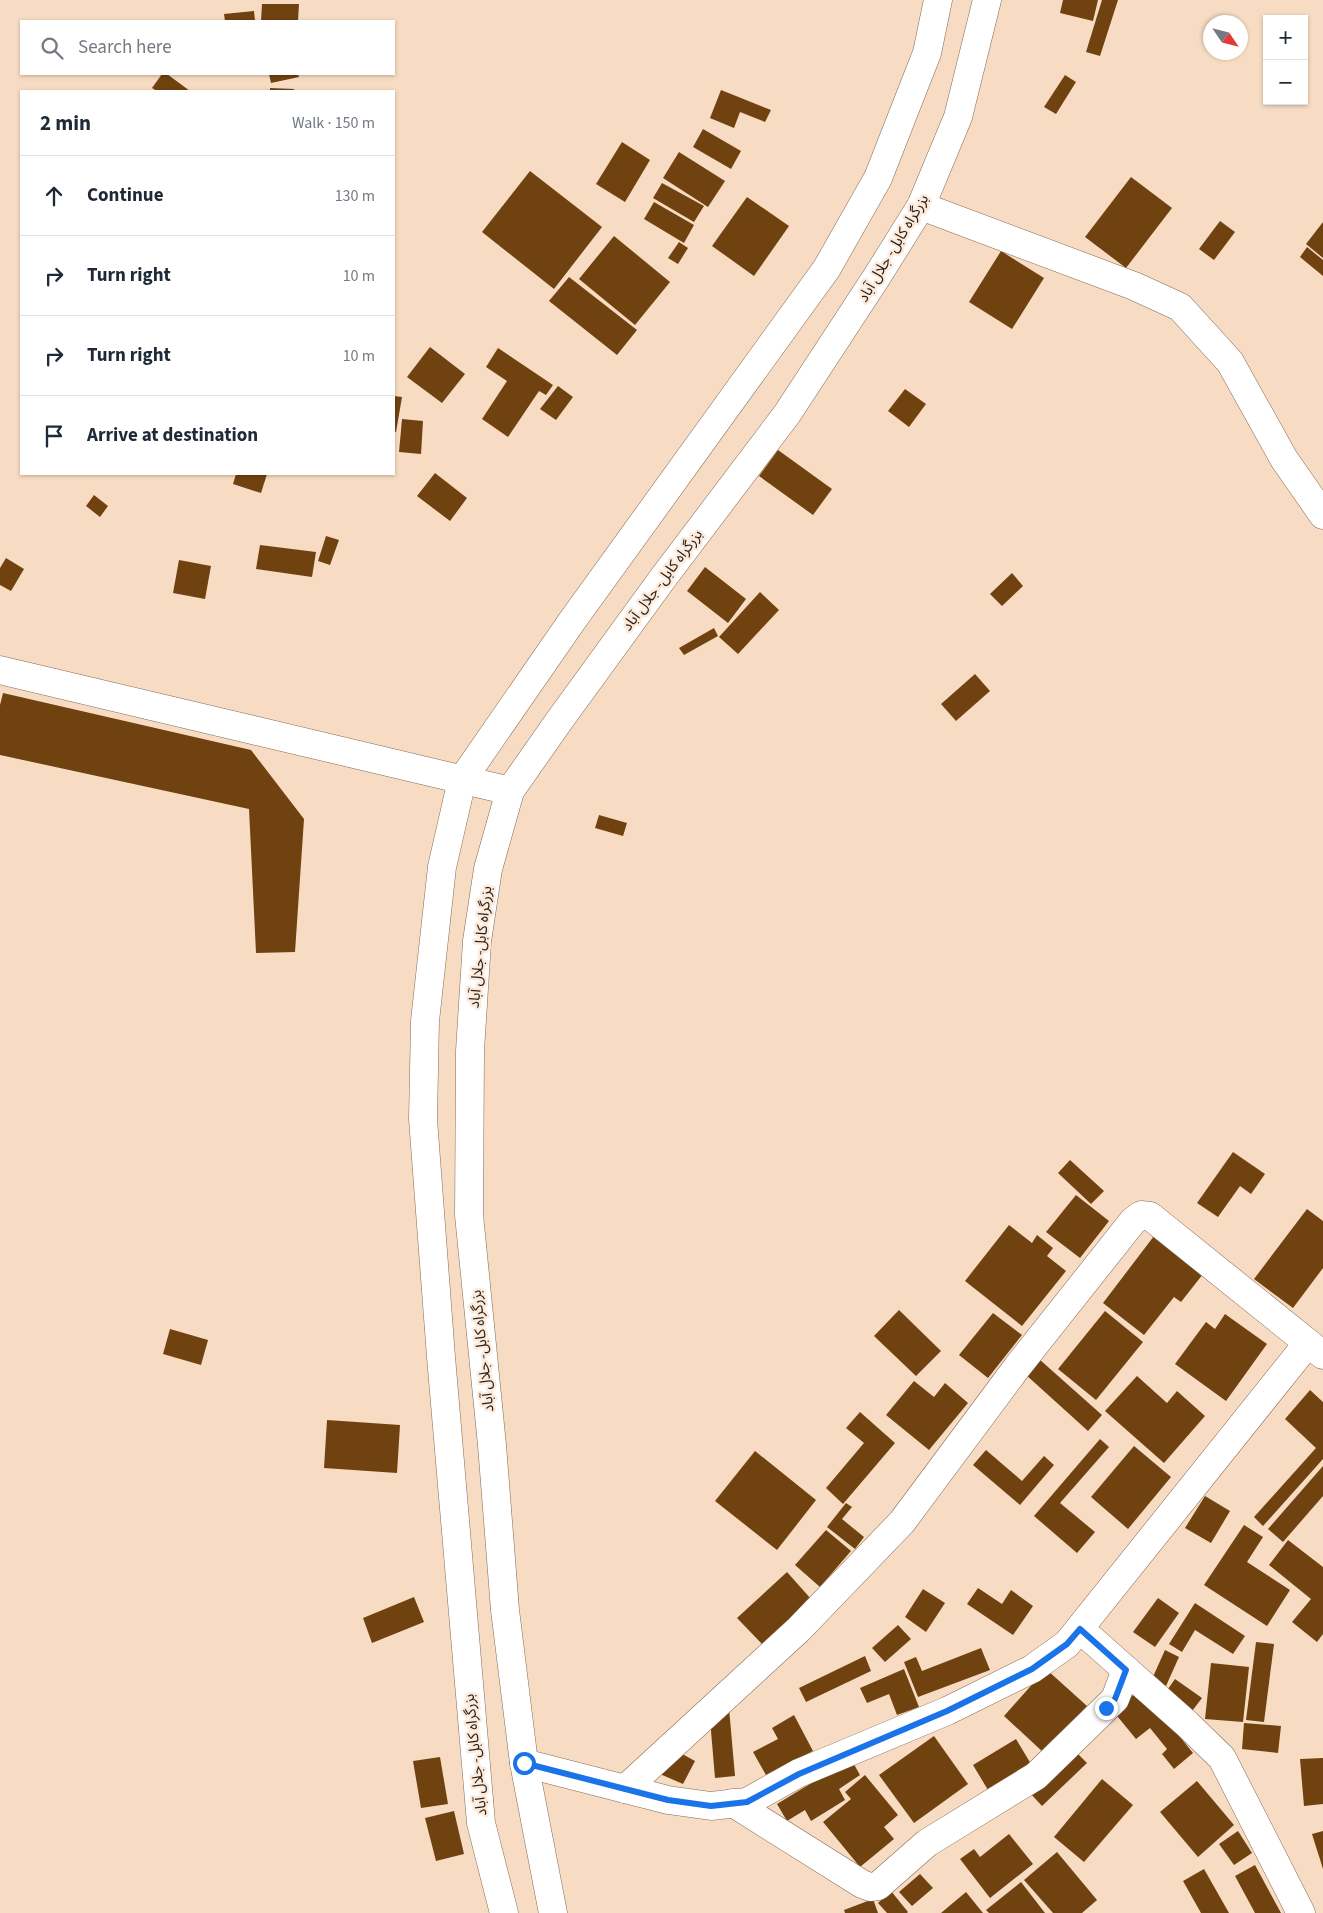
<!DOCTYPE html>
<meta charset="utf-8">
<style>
body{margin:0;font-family:"Source Sans 3","Noto Sans Arabic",sans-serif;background:#f6f6f7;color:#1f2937}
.controls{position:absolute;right:15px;top:15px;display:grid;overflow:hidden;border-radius:0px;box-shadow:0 1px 4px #0004}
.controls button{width:45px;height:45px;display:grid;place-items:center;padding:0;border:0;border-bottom:1px solid #e0e1e3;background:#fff;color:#1f2937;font:25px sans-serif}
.compass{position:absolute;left:1203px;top:15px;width:45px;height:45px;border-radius:50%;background:#fff;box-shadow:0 1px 4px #0004;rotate:125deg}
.stop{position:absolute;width:15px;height:15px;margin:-11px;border:4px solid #1a73e8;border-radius:50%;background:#fff}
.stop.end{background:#1a73e8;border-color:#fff;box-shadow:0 1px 5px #0008}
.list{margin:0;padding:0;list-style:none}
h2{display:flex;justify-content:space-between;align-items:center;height:65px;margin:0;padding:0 20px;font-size:21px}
h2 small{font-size:16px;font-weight:400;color:#747a83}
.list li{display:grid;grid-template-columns:32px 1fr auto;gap:15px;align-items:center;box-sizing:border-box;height:80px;padding:0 20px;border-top:1px solid #e0e1e3}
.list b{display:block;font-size:19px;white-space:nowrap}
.list em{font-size:16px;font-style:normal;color:#747a83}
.icon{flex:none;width:28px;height:28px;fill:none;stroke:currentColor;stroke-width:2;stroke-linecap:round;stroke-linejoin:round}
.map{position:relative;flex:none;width:1323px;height:1913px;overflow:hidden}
.search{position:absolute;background:#fff;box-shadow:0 1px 4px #0004;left:20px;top:20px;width:375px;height:55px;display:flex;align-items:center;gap:12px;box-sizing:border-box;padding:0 18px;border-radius:0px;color:#747a83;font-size:19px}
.panel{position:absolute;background:#fff;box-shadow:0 1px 4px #0004;left:20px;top:90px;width:375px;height:385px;border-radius:0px}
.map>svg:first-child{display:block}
.building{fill:#704210}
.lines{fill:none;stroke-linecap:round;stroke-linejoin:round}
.minor-casing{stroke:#836a54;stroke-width:29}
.highway-casing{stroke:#836a54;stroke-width:29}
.minor{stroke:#fff;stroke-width:28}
.highway{stroke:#fff;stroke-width:28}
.route{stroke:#1a73e8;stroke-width:6}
.labels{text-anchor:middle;stroke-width:5;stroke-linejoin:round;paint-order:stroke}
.street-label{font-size:15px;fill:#291f16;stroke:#fcebdc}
</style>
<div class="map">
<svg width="1323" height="1913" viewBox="0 0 1323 1913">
<rect width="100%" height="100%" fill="#f8dbc3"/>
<g class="building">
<polygon points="1063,0 1098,0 1093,21 1060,13"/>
<polygon points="1102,0 1118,0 1100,56 1086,52"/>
<polygon points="262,4 299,4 298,21 261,21"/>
<polygon points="254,11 255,21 225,21 224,14"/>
<polygon points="162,74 167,74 190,91 157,91 152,88"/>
<polygon points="269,74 298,74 299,77 271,83"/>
<polygon points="1065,75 1076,82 1056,114 1044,107"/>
<polygon points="270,88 294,89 294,91 270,91"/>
<polygon points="721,90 771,110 765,122 740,112 734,128 710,118"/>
<polygon points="703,129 741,151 731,169 693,147"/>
<polygon points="622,142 650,160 625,202 596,184"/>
<polygon points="679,152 725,181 708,207 663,178"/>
<polygon points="530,171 602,227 554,289 482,232"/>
<polygon points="1131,177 1172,208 1126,268 1085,237"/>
<polygon points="662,183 704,206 694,222 653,198"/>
<polygon points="747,197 789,226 754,276 712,246"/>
<polygon points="654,202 694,225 684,243 644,219"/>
<polygon points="1220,221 1235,232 1214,260 1199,249"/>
<polygon points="1323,222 1323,258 1306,244"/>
<polygon points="614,236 670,282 635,325 579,279"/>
<polygon points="679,242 688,248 678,264 668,258"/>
<polygon points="1307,247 1323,260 1323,276 1300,257"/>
<polygon points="1001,251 1044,278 1012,329 969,302"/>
<polygon points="569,277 637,330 617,355 549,301"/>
<polygon points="430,347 465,374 442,403 407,377"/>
<polygon points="498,348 553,385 546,395 539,391 508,437 482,419 507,381 486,367"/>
<polygon points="558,386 573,397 556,420 540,409"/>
<polygon points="905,389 926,404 909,427 888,411"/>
<polygon points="394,396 402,397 396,432 394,432"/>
<polygon points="402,419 423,421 421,454 399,452"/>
<polygon points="778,450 832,489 813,515 759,476"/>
<polygon points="435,473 467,498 450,521 417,496"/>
<polygon points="236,474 267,474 261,493 233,484"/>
<polygon points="94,495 108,506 100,517 86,506"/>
<polygon points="326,536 339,540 330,565 318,561"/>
<polygon points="260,545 316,552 312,577 256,569"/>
<polygon points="6,558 24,569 11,591 0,585 0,568"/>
<polygon points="179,560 211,566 205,599 173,593"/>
<polygon points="705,567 746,599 728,623 687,591"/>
<polygon points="1012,573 1023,586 1002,606 990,594"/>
<polygon points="760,592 779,610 738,654 719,637"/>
<polygon points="714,628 718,636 684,655 679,648"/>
<polygon points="975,674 990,691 956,721 941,704"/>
<polygon points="3,693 251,750 304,819 295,952 256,953 249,809 0,755 0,705"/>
<polygon points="599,815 627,823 623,836 595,828"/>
<polygon points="1233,1152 1265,1174 1251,1194 1240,1186 1218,1217 1197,1203"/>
<polygon points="1070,1160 1104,1191 1091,1204 1058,1173"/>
<polygon points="1076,1195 1109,1221 1080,1258 1046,1232"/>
<polygon points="1307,1209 1323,1221 1323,1268 1293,1308 1254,1279"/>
<polygon points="1009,1225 1032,1243 1037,1235 1053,1248 1047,1256 1066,1271 1022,1326 965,1281"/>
<polygon points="1154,1236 1203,1274 1181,1302 1174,1297 1144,1335 1103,1303"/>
<polygon points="899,1310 941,1351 916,1376 874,1336"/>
<polygon points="1105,1311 1143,1342 1096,1400 1058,1369"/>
<polygon points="993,1313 1022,1335 988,1378 959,1355"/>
<polygon points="1225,1314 1267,1344 1226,1401 1175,1364 1206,1322 1215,1329"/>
<polygon points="170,1329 208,1340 201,1365 163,1354"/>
<polygon points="1039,1359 1102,1415 1088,1431 1025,1374"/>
<polygon points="1137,1376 1167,1403 1177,1391 1205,1416 1164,1463 1105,1411"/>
<polygon points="914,1381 934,1397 945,1383 968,1403 929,1450 886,1415"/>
<polygon points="1310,1390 1323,1402 1323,1459 1263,1526 1254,1517 1316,1448 1285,1419"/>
<polygon points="860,1412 895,1443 843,1504 826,1488 864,1443 846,1428"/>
<polygon points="327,1420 400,1425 397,1473 324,1468"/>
<polygon points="1100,1439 1109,1447 1060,1503 1095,1532 1077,1553 1034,1516"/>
<polygon points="1134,1446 1171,1477 1128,1529 1091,1497"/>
<polygon points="986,1450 1022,1481 1044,1456 1054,1465 1020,1505 973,1465"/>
<polygon points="755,1451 816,1500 777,1550 715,1501"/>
<polygon points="1323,1466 1323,1496 1283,1542 1268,1529"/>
<polygon points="1205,1496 1230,1511 1211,1543 1185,1528"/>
<polygon points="846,1503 852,1507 842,1519 864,1537 855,1549 827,1527"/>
<polygon points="1244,1525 1263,1537 1247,1562 1290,1590 1267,1626 1204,1585"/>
<polygon points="826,1530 851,1551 820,1587 795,1565"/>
<polygon points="1288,1540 1323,1567 1323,1634 1317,1642 1292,1622 1311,1599 1269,1565"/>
<polygon points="787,1572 811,1599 762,1644 737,1618"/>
<polygon points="978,1588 1002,1604 1011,1590 1033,1606 1013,1635 967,1604"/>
<polygon points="923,1589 945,1603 926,1632 905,1617"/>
<polygon points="414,1597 424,1622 372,1643 363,1618"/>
<polygon points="1158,1598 1179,1613 1155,1647 1133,1632"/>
<polygon points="1195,1603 1245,1636 1233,1654 1195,1630 1182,1652 1169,1644"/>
<polygon points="898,1625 911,1639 885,1662 872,1648"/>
<polygon points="1256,1642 1274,1644 1264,1722 1246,1720"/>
<polygon points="981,1648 990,1670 918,1697 904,1662 916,1657 922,1671"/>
<polygon points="1165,1650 1179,1657 1166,1686 1152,1679"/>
<polygon points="865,1656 871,1671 806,1702 799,1688"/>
<polygon points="1211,1663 1249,1667 1243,1722 1205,1719"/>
<polygon points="904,1669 919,1707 897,1715 889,1694 867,1703 860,1688"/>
<polygon points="1046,1669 1087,1706 1044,1753 1004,1716"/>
<polygon points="1175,1679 1202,1698 1189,1715 1163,1696"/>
<polygon points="1141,1689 1193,1753 1174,1769 1162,1754 1167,1749 1150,1728 1136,1739 1113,1711"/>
<polygon points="729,1708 735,1776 715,1778 710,1719"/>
<polygon points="794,1715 813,1751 766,1775 753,1752 778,1739 772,1728"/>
<polygon points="1244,1723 1281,1726 1278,1753 1242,1749"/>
<polygon points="934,1736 968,1784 914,1823 879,1775"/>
<polygon points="1016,1739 1031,1764 988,1790 973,1765"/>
<polygon points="675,1750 695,1761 683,1784 653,1771"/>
<polygon points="1075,1751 1087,1763 1042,1806 1030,1793"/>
<polygon points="440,1757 448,1804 421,1808 413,1761"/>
<polygon points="1323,1758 1323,1804 1304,1806 1300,1759"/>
<polygon points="851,1759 860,1775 839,1789 845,1800 811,1821 805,1810 787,1821 777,1804"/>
<polygon points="865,1775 898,1815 884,1827 894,1839 860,1867 823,1822 851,1799 845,1792"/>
<polygon points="1102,1779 1133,1805 1084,1862 1054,1837"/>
<polygon points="1197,1781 1234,1825 1198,1857 1160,1812"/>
<polygon points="454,1811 464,1854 436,1861 425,1818"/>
<polygon points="1238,1831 1252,1853 1234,1865 1219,1844"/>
<polygon points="1323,1831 1323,1869 1312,1834"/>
<polygon points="1009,1834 1033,1864 990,1898 960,1859 974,1849 980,1857"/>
<polygon points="1057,1852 1097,1900 1082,1913 1053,1913 1024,1880"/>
<polygon points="1255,1865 1281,1913 1255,1913 1235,1876"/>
<polygon points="1204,1869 1229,1913 1201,1913 1183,1881"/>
<polygon points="920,1874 933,1888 912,1906 899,1892"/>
<polygon points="1021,1882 1045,1913 989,1913 986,1910"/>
<polygon points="891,1891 908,1912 907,1913 887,1913 878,1903"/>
<polygon points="966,1892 983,1913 941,1913"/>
<polygon points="873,1899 878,1913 845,1913 844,1910"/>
</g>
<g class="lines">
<g class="minor-casing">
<g id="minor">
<polyline points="921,206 1134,286 1180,307 1230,362 1284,459 1323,515"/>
<polyline points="0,670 510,791"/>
<polyline points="1080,1629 1187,1724 1222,1758 1301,1913"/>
<polyline points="524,1763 668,1800 711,1806 747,1802 799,1773 947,1711 1032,1669 1067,1644 1308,1343"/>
<polyline points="625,1789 799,1629 902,1522 1018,1366 1133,1221 1141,1215 1150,1216 1323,1355"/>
<polyline points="733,1803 862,1884 870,1887 878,1886 927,1843 1036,1776 1115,1699 1126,1670"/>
</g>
</g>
<g class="highway-casing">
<g id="highway">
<polyline points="504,1913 481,1823 441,1357 423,1119 425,1021 442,867 462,780 572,621 827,268 878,178 927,53 938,0"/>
<polyline points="553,1913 524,1763 505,1610 492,1445 469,1215 470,1051 477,941 488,869 510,791 559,721 663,578 787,414 876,278 921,206 958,117 987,0"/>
</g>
</g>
<use href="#minor" class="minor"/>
<use href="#highway" class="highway"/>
</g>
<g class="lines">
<polyline class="route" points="524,1763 668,1800 711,1806 747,1802 799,1774 947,1711 1032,1669 1067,1644 1080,1629 1126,1670 1115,1699 1106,1708"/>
</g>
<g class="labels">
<g class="street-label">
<text transform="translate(893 248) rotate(-59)" y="5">بزرگراه کابل- جلال آباد</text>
<text transform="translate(662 580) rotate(-53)" y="5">بزرگراه کابل- جلال آباد</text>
<text transform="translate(480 947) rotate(-84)" y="5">بزرگراه کابل- جلال آباد</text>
<text transform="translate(482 1351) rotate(-96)" y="5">بزرگراه کابل- جلال آباد</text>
<text transform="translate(475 1755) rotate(-96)" y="5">بزرگراه کابل- جلال آباد</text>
</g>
</g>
</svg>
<div class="controls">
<button>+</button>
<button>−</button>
</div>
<svg class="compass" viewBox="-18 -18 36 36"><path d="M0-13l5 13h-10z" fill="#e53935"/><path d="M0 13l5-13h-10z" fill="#747a83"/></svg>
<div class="stop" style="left:524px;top:1763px"></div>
<div class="stop end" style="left:1106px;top:1708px"></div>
<div class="search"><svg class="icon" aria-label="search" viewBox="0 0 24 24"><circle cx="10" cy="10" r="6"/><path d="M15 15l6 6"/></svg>Search here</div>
<section class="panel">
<h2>2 min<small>Walk · 150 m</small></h2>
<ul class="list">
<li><svg class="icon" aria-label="ahead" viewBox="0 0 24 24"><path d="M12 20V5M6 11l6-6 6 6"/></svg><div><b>Continue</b></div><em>130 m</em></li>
<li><svg class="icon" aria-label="right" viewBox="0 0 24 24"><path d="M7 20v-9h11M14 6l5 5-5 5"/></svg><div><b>Turn right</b></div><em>10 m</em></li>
<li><svg class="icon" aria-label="right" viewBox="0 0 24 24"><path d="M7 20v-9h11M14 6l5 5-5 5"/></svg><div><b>Turn right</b></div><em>10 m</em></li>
<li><svg class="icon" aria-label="arrive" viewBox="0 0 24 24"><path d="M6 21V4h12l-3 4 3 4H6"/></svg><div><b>Arrive at destination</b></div></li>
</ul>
</section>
</div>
